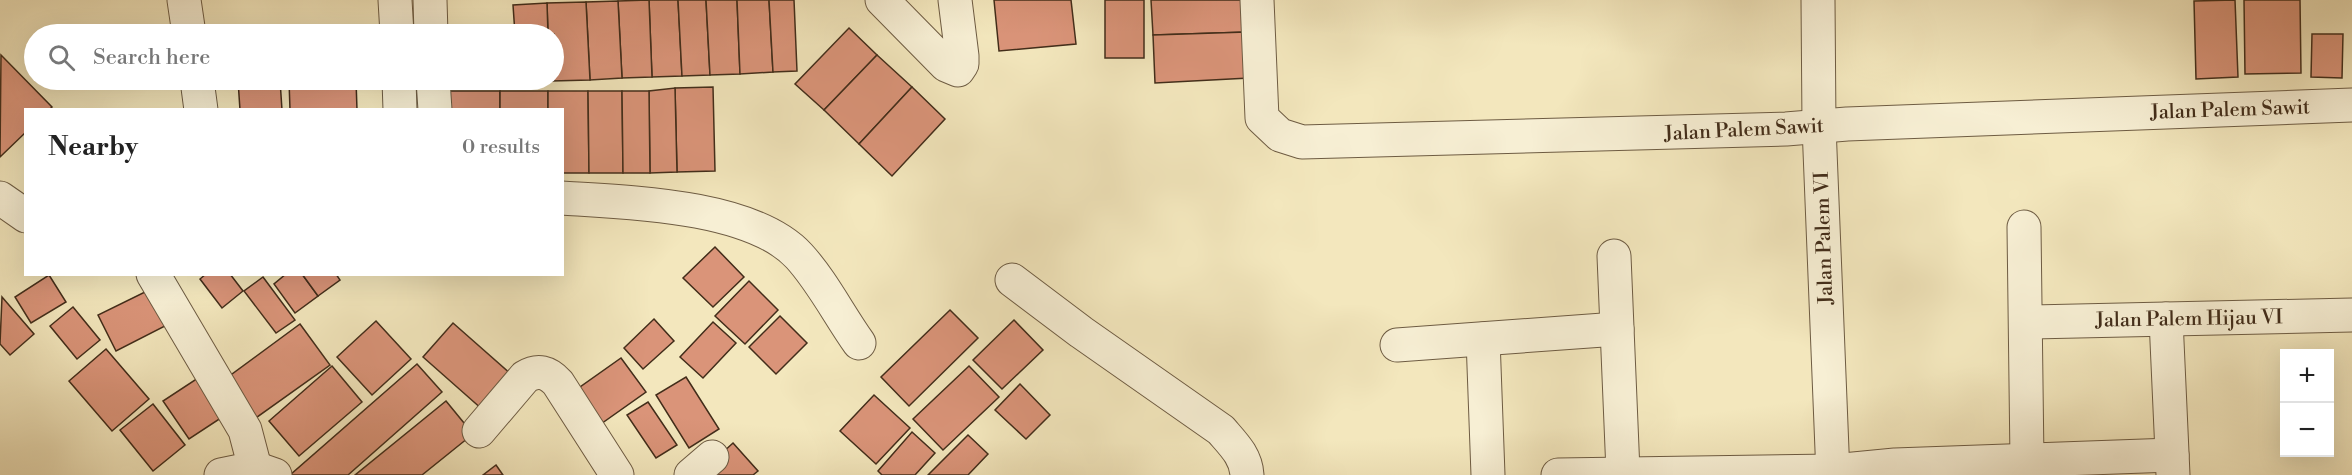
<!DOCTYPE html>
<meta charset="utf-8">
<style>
body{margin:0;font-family:"Libre Bodoni",serif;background:#f6f6f6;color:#222}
.controls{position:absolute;right:18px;bottom:18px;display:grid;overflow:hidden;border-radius:0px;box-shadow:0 6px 24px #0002}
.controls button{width:54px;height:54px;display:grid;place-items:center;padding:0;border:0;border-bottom:2px solid #e0e0e0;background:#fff;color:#222;font:30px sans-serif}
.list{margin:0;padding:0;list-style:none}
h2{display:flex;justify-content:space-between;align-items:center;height:78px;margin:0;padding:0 24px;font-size:26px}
h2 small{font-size:20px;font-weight:400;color:#767676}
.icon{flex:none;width:33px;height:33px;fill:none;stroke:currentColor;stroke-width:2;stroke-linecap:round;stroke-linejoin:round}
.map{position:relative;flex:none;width:2352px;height:475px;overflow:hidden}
.search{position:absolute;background:#fff;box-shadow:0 6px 24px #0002;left:24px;top:24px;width:540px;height:66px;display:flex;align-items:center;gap:15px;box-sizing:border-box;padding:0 21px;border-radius:33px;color:#767676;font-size:22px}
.panel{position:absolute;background:#fff;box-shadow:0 6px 24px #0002;left:24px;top:108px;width:540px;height:168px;border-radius:0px}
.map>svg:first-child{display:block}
.building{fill:#da9479;stroke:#422d1a;stroke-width:1.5}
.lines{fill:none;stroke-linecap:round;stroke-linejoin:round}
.minor-casing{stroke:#6e5c43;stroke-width:35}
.minor{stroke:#f7efd4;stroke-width:33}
.labels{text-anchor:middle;stroke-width:5;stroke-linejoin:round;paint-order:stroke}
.street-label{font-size:20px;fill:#422d1a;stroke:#f7efd4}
</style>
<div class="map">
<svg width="2352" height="475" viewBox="0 0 2352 475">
<rect width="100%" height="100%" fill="#f3e7bd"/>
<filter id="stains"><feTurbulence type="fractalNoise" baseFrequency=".00333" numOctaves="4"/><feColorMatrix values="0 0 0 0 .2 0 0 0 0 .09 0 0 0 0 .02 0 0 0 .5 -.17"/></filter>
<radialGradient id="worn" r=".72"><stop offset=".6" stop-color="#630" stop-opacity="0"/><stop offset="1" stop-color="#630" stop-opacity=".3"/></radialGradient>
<g class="building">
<polygon points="649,0 678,0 682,76 652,77"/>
<polygon points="649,0 652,77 622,78 618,1"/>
<polygon points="678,0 706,0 710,75 682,76"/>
<polygon points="706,0 737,0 740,74 710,75"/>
<polygon points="737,0 769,0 773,72 740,74"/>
<polygon points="769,0 794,0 797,71 773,72"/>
<polygon points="994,0 1071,0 1076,44 999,51"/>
<rect x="1105" y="0" width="39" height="58"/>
<polygon points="1151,0 1245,0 1247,32 1153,35"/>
<polygon points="2235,0 2238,77 2196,79 2194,1"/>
<polygon points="2244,0 2300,0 2301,73 2245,74"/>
<polygon points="618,1 622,78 590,80 586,2"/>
<polygon points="586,2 590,80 551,81 554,80 554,34 548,34 547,3"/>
<polygon points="547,3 548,34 515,34 513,5"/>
<polygon points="849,28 877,55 824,110 795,84"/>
<polygon points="1247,32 1249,78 1155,83 1153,35"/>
<polygon points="2312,34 2343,34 2342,78 2311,77"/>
<polygon points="1,55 52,107 49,110 26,110 26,132 0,157"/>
<polygon points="877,55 912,87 859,144 824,110"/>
<polygon points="238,80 280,80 282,110 240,110"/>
<polygon points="289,80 356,80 357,110 290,110"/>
<polygon points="713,87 715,171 677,172 675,88"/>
<polygon points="912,87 945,119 892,176 859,144"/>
<polygon points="675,88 677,172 650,173 649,91"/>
<rect x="448" y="91" width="52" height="19"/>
<rect x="500" y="91" width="48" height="19"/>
<polygon points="548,91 588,91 589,173 562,173 562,110 548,110"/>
<polygon points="588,91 622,91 623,173 589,173"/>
<polygon points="622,91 649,91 650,173 623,173"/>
<polygon points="715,247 744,277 713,307 683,278"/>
<polygon points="206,274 230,274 243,291 222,308 200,279"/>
<polygon points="286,274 302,274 318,296 295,313 274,284"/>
<polygon points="302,274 336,274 340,280 318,296"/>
<polygon points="49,275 66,302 31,323 15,297"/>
<polygon points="263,277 295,320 276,333 244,291"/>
<polygon points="749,281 778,310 745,344 715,316"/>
<polygon points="149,290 167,325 116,351 98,315"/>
<polygon points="2,297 34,334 10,355 0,344"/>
<polygon points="73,307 100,340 77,359 50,326"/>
<polygon points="950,310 978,338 909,406 881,377"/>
<polygon points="780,316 807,343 776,374 749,347"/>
<polygon points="654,319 674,341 643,369 624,348"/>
<polygon points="1014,320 1043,350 1002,389 973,360"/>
<polygon points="376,321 411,359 372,395 337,357"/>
<polygon points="713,322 736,343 703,378 680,357"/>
<polygon points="453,323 513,376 483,410 423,357"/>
<polygon points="300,324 330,365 253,420 224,380"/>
<polygon points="106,349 149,399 112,431 69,381"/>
<polygon points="621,358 646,392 598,426 573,392"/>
<polygon points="417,364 442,392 348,475 290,475"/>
<polygon points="332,366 362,402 299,456 269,421"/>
<polygon points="969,366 999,397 943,450 913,419"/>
<polygon points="201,376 227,414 189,439 163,401"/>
<polygon points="686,377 719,429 689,448 656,395"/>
<polygon points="1020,384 1050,415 1026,439 995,410"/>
<polygon points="874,395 910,428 876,464 840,431"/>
<polygon points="446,401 473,434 422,475 355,475"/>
<polygon points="648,402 677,445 656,458 627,415"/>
<polygon points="153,404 185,445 153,471 120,430"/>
<polygon points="912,432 935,453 915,475 882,475 878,471"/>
<polygon points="968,435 988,454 968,475 928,475"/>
<polygon points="733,443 758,471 753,475 698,475"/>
<polygon points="496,465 503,475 483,475"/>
</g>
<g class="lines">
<g class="minor-casing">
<g id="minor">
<polyline points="184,0 189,34"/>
<polyline points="395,0 397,34"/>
<polyline points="430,0 431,34"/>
<polyline points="882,0 946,65 958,70 962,64 962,56 955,0"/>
<polyline points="1257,0 1262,118 1280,135 1302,142 1786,129 1847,124 2352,105"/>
<polyline points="1818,0 1819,126 1833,475"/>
<polyline points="197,80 201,110"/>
<polyline points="399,80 400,110"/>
<polyline points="433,80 435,110"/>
<polyline points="0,198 26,216"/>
<path d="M562,198C627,202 752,205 799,256C822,281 839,315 859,343"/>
<polyline points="2024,227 2027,461"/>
<polyline points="1614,256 1623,472"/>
<polyline points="153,274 245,430 255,468"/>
<path d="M1012,280L1081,332L1221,430C1233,444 1246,456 1247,475"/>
<polyline points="2166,319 2173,475"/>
<polyline points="2027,322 2352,315"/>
<polyline points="1483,339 1488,475"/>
<polyline points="1397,345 1617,329"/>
<path d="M479,431L525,377C538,369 548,372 558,383L617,475"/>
<polyline points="221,475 255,468 275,475"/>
<polyline points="691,475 712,457"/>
<polyline points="1558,475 1833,471 1895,465 2172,455"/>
</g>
</g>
<use href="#minor" class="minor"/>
</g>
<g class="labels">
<g class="street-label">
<text transform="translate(2230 109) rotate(-2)" y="7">Jalan Palem Sawit</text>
<text transform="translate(1744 129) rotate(-3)" y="7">Jalan Palem Sawit</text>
<text transform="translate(1823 238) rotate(-92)" y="7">Jalan Palem VI</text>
<text transform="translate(2189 318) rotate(-1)" y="7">Jalan Palem Hijau VI</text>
</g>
</g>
<rect width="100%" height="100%" filter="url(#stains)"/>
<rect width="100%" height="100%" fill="url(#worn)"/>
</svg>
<div class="controls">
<button>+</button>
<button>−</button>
</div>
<div class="search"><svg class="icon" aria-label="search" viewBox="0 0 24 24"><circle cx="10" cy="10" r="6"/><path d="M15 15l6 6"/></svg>Search here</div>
<section class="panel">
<h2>Nearby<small>0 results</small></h2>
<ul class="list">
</ul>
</section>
</div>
